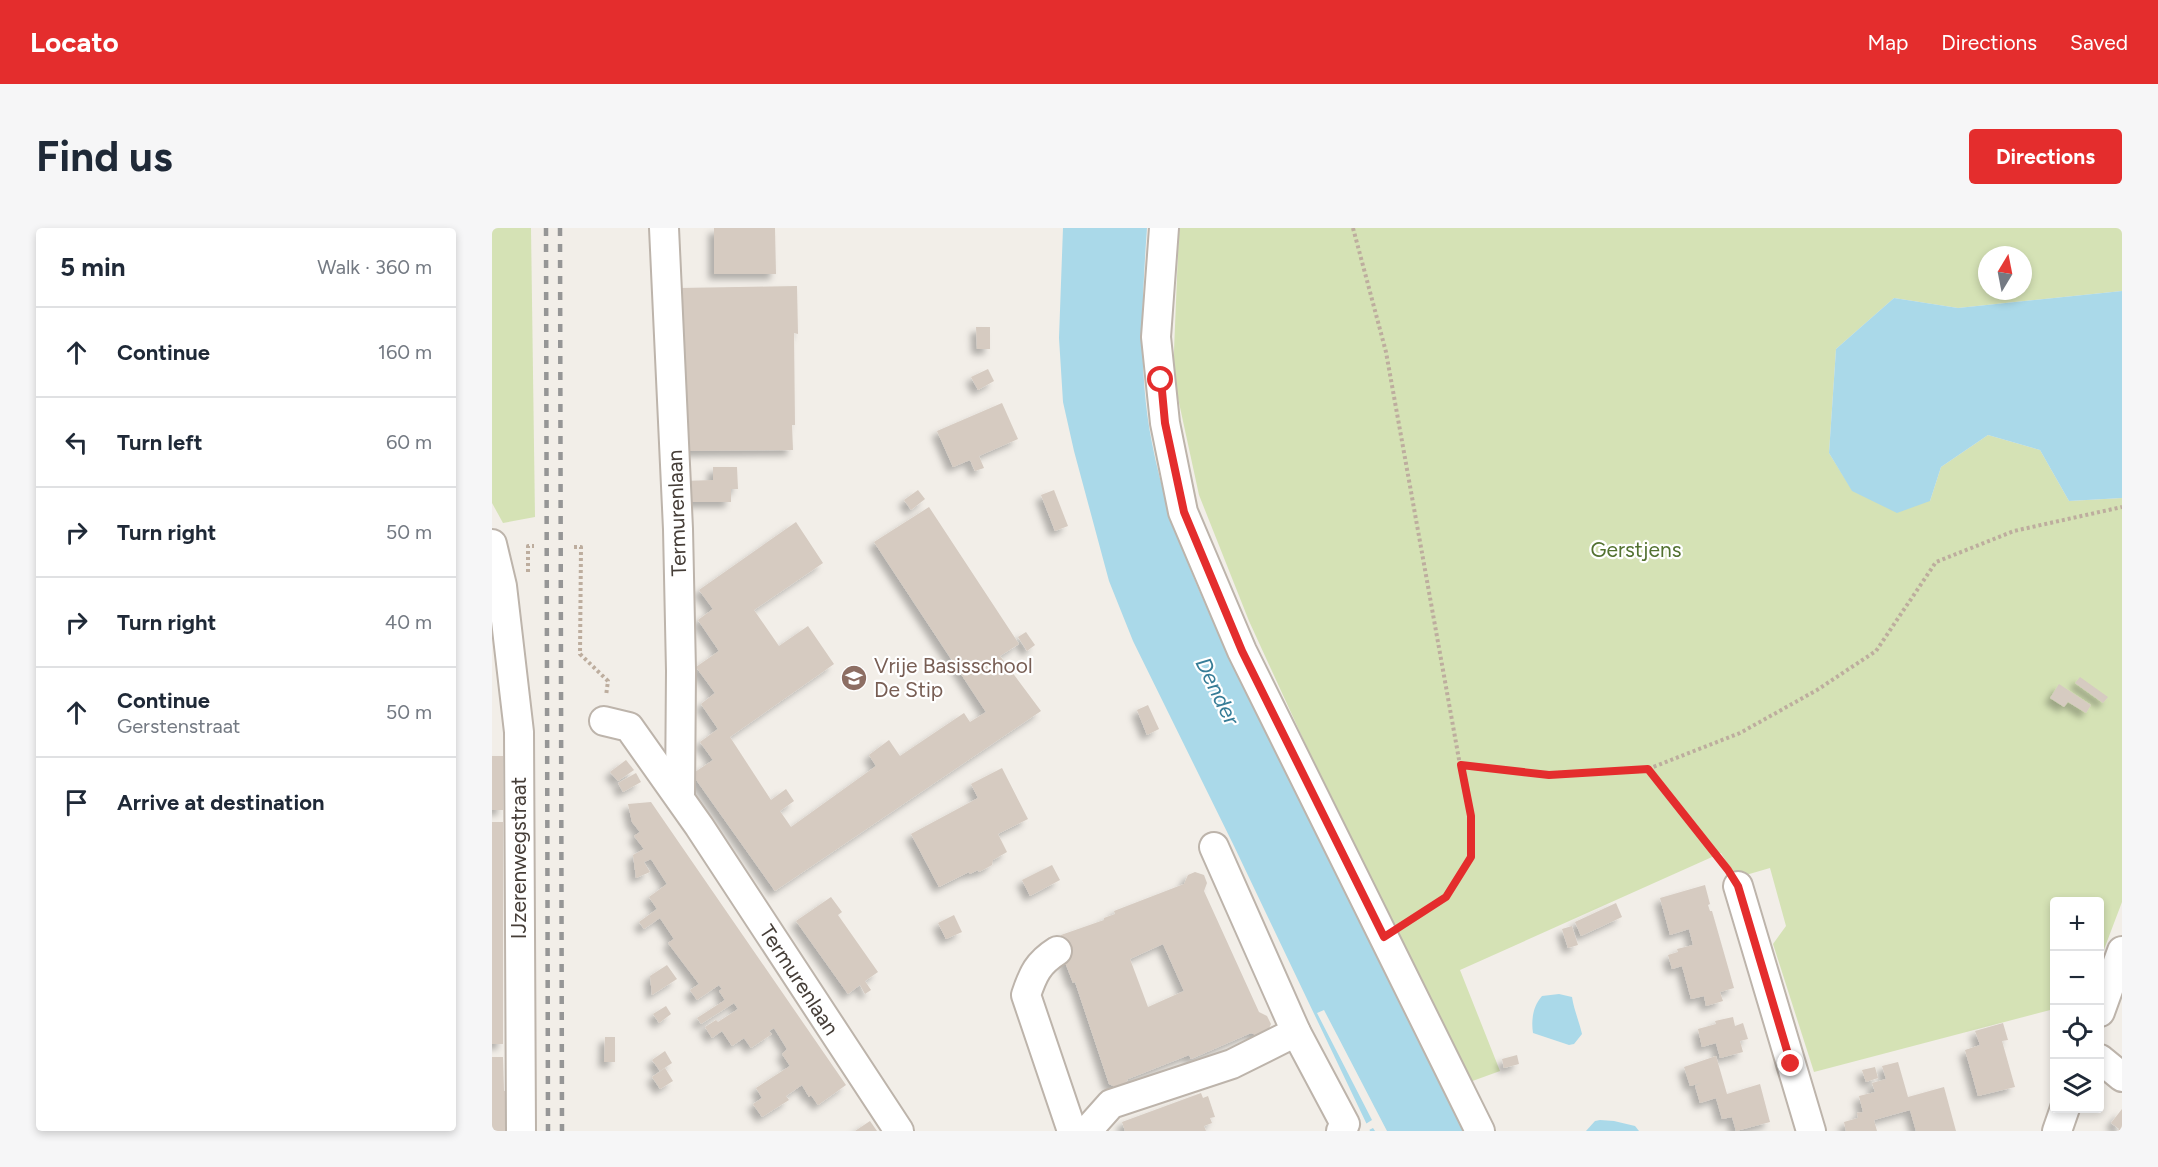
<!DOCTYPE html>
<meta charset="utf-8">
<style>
body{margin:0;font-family:Figtree,sans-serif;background:#f6f6f7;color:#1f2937}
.controls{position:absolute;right:18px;bottom:18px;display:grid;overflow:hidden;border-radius:6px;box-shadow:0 3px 9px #0003}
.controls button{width:54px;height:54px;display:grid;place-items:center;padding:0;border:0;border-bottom:2px solid #e0e1e3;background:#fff;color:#1f2937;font:30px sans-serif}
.compass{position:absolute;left:1486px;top:18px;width:54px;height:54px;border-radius:50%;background:#fff;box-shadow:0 3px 9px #0003;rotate:10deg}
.stop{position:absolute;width:18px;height:18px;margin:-14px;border:4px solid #e42d2d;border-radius:50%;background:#fff}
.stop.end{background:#e42d2d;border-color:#fff;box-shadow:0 2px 6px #0008}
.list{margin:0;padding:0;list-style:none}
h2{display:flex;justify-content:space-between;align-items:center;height:78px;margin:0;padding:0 24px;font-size:26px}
h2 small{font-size:20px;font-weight:400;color:#747a83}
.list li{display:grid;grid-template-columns:39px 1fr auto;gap:18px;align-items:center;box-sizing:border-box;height:90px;padding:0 24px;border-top:2px solid #e0e1e3}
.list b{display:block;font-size:22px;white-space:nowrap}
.list p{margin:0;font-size:20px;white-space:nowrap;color:#747a83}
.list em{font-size:20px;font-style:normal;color:#747a83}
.icon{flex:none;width:33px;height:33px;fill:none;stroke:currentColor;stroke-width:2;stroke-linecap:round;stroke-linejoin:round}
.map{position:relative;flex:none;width:1630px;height:903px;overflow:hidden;border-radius:6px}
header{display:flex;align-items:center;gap:36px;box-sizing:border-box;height:84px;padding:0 30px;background:#e42d2d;color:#fff}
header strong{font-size:28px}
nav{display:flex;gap:33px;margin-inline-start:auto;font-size:21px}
.intro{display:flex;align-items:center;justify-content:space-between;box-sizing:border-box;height:144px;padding:0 36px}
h1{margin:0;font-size:42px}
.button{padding:15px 27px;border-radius:6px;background:#e42d2d;color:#fff;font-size:21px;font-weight:700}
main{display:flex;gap:36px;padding:0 36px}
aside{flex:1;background:#fff;border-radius:6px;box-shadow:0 3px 9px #0003}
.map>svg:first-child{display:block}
.green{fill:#d5e2b5;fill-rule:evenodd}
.water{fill:#aad9e9}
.pier{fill:#f2eee8}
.building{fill:#d6cbc1;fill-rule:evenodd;filter:url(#shadow)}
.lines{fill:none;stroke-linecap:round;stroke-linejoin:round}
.minor-casing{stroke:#bdb4ab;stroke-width:32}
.path{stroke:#bdad9e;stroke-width:4;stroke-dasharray:3 3;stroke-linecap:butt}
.minor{stroke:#fff;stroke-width:28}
.rail{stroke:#969696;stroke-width:4.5;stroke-dasharray:8 8;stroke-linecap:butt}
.route{stroke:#e42d2d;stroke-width:8}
.labels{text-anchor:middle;stroke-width:4.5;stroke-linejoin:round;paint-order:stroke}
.street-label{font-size:21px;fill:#453d37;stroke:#fff}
.park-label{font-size:21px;fill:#527130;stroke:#fff}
.education-label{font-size:21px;fill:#785e54;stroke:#fff;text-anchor:start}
.water-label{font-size:22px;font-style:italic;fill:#377d97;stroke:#fff}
</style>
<header>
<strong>Locato</strong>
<nav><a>Map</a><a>Directions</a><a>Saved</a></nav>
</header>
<div class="intro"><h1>Find us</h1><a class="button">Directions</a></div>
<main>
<aside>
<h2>5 min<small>Walk · 360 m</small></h2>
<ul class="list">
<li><svg class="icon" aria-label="ahead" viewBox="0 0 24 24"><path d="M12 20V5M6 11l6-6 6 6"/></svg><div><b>Continue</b></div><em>160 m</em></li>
<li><svg class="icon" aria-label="left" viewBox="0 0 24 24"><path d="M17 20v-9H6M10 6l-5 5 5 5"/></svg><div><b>Turn left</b></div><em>60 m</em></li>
<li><svg class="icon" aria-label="right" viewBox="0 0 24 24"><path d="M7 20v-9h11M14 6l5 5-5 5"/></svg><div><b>Turn right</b></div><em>50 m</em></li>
<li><svg class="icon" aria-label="right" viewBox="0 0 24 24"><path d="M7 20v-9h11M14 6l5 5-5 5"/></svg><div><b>Turn right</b></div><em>40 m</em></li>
<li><svg class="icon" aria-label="ahead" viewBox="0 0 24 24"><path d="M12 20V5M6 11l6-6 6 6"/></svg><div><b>Continue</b><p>Gerstenstraat</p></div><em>50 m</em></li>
<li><svg class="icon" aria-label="arrive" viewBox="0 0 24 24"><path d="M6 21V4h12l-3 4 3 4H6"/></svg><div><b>Arrive at destination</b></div></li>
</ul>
</aside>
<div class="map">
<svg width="1630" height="903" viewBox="0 0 1630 903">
<defs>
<filter id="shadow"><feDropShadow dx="-5.5" dy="5.5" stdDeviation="3" flood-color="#0004"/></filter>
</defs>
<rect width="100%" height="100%" fill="#f2eee8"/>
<g class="green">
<polygon points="0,0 39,0 43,289 11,295 0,275"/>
<path d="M687,0H1630V63L1466,80L1402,70L1344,121L1337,225L1360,262L1438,273L1449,239L1496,207L1548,222L1577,273L1630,270V674L1608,732V674H1562V781L1322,844L1281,716L1294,698L1278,640L1247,649L1241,645L1229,625L968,742L1008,843L975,855L901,707L757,393L707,267L681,147ZM1495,27H1531V63H1495Z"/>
</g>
<g class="water">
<path d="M571,0H655C650,72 646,143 660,215C681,325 735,423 785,522C819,589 850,658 884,725C914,784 948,842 976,903H878L742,618L641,413L617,353L582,223L571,174L567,110Z"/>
<polygon points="1630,63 1630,270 1577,273 1548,222 1496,207 1449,239 1438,273 1405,285 1360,263 1337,225 1344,121 1402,70 1466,80"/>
<path d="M1067,766L1080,769C1082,782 1087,793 1090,806L1082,816L1077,817L1041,805C1039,792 1041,778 1050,768Z"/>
<polygon points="1108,892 1122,893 1143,898 1147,903 1094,903 1103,893"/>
</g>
<polygon class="pier" points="832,782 895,903 883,903 881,900 875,903 872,897 880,892 825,785"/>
<g class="building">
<polygon points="222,0 283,0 284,46 222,46"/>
<polygon points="305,58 306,106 302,105 303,197 300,197 301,222 193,223 187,60"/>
<polygon points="484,99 498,99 498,121 485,121"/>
<polygon points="496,141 502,153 486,162 479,149"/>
<polygon points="510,175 526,211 487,228 492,240 483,243 478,232 461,239 445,203"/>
<polygon points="221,239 245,239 246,261 239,261 239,274 191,274 191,253 221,252"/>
<polygon points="426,262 433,271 419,282 412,272"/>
<polygon points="562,262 576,298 563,303 549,267"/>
<polygon points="437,279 527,416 508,428 549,483 283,663 200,546 221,532 208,514 226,501 209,476 223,465 204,439 227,423 206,392 221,381 207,362 304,294 331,335 262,382 287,418 316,398 342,436 238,509 279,572 294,561 302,573 288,583 299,599 384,538 377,527 397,512 408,528 472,485 478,494 494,484 382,314"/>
<polygon points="534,404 543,417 535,423 526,409"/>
<polygon points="1588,449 1616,469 1611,475 1583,455"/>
<polygon points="1567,456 1599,477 1594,485 1576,474 1572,479 1558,470"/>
<polygon points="656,477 667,501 655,507 645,482"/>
<rect x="0" y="528" width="11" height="54"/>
<polygon points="134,532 142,542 126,553 118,544"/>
<polygon points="510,540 536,591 506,606 515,624 501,632 500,637 487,644 486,642 478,646 477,644 447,659 419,606 486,570 479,556"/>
<polygon points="144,545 149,554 131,564 126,555"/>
<polygon points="159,574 354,857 326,877 319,867 317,869 310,857 294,868 297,872 270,889 261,876 270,870 264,860 298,838 290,826 295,821 282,800 277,803 280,806 259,820 252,810 240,818 230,803 220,810 213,799 224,792 226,794 246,781 242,775 209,796 205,790 233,772 227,763 230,761 227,757 205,772 198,762 207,756 176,715 182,711 168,690 152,701 147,694 165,681 157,669 175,656 159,631 152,634 158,644 144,650 141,627 152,621 142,608 148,604 140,594 136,576"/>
<rect x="0" y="594" width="11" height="222"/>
<polygon points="560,637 568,652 538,668 530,652"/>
<path d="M703,644L712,647L715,655L712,663L767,784L775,788L779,796L775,805L767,808L759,805L699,831L697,827L636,851L633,857L625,860L617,856L583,754L581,755L566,716L569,707L612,692V690L623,686L622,683L692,656L696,647ZM671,716L692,763L656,779L638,731Z"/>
<polygon points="1213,657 1218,676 1216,677 1218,683 1220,683 1242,760 1228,764 1231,773 1214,778 1212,768 1199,771 1190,738 1180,741 1176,727 1186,724 1185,721 1201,717 1197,701 1178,707 1168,670"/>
<polygon points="339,669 350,684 346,687 386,744 373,753 379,762 373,766 368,757 356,766 304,693"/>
<polygon points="1124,675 1130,689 1089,708 1083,694"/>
<polygon points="462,687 470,704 454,711 446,695"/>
<polygon points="1080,698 1086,717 1076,720 1070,701"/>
<polygon points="175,737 185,751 160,767 158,748"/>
<polygon points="174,778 179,786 167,795 161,786"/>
<polygon points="1241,789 1243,798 1251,795 1256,811 1248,813 1251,824 1228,830 1224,815 1210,819 1206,801 1224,796 1223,793"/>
<polygon points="1511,795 1516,812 1510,813 1523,859 1486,868 1473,822 1488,817 1483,803"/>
<polygon points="113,809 123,809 123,834 112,834"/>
<polygon points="173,823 180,835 168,843 160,832"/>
<polygon points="1025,827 1027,836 1012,840 1010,831"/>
<polygon points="1224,828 1235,866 1268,856 1278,894 1244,903 1240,889 1230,891 1224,870 1208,875 1203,858 1209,855 1198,858 1192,839"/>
<polygon points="0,829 11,829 12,863 17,863 17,903 0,903"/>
<polygon points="1406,834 1416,869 1452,859 1464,903 1424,903 1418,882 1382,892 1385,903 1354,903 1352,894 1366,890 1365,885 1371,884 1367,868 1383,864 1380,855 1394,851 1390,838"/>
<polygon points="1383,839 1386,850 1374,854 1370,842"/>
<polygon points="173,840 181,853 168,861 160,849"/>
<polygon points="709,865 711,870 716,868 723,889 718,890 720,895 712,898 714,903 633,903 630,894"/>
<polygon points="1630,881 1630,903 1625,903 1627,901 1619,895"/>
<polygon points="378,893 385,903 363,903"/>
</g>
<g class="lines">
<g class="minor-casing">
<g id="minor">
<polyline points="172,0 186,301 189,443 188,570"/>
<polyline points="672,0 664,109 673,195 691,284 750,423 988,903"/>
<polyline points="0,316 10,358 27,504 29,903"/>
<polyline points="112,493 137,499 207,598 407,903"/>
<polyline points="722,619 804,804 853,896 849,903"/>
<polyline points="1246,658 1319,903"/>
<path d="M565,723C546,735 541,746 534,767L580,903"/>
<polyline points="1608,784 1630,723"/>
<polyline points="1608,831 1630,849"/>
<polyline points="595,903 619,876 740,836 804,804"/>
<polyline points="1565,903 1573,880"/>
</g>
</g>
<g class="path">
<polyline points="861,0 894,124 968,537"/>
<polyline points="82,319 89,319 88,426 116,453 114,468"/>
<polyline points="36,344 36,318 42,318"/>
<polyline points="1156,541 1248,505 1325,462 1384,423 1444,334 1522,303 1630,279"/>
<polyline points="912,696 954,668 979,629 979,588 969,537 1057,547 1156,541 1232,636"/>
</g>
<use href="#minor" class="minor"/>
<g class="rail">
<polyline points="54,0 56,903"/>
<polyline points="68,0 70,903"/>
</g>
</g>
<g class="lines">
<polyline class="route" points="669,152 673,195 692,284 750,423 892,709 954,669 979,629 979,588 969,537 1057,547 1156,541 1236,642 1246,658 1299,836"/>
</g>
<defs>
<g id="school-disc" transform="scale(1.35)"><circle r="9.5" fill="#8d6e63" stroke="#fff"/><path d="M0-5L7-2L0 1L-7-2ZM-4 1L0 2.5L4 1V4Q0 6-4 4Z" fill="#fff"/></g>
</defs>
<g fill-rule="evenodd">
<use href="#school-disc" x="362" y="450"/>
</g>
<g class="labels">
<g class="street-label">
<text transform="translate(185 285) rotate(-92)" y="7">Termurenlaan</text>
<text transform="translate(27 630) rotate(-90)" y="7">IJzerenwegstraat</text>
<text transform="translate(307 752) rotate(57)" y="7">Termurenlaan</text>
</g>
<g class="park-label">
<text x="1144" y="329">Gerstjens</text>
</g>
<g class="education-label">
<text x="382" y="445">Vrije Basisschool<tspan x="382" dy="24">De Stip</tspan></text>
</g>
<g class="water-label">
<text transform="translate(726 463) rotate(64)" y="8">Dender</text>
</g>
</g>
</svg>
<div class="controls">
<button>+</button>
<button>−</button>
<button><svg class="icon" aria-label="locate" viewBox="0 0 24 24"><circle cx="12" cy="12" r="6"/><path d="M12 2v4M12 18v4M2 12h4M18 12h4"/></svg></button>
<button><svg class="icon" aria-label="layers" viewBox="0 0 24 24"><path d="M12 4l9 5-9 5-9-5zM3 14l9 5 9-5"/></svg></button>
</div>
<svg class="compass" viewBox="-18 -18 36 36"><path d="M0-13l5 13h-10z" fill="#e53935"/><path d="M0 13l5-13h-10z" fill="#747a83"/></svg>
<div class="stop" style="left:669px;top:152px"></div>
<div class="stop end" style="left:1299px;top:836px"></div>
</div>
</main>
